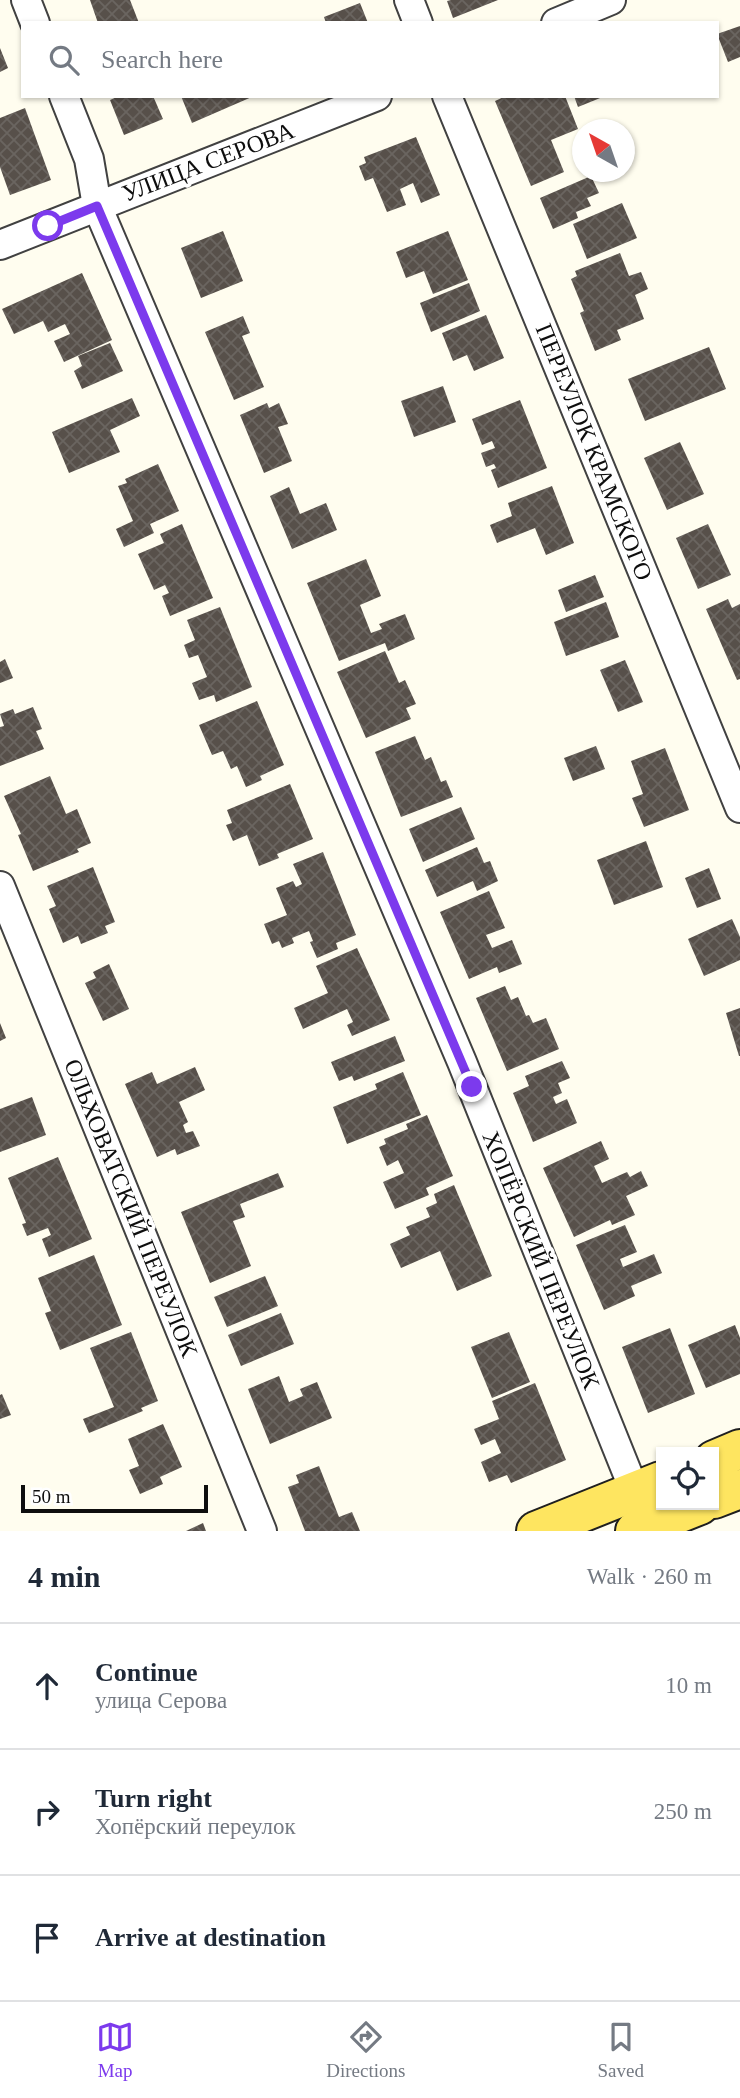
<!DOCTYPE html>
<meta charset="utf-8">
<style>
body{margin:0;font-family:"Times New Roman",serif;background:#f2f2f3;color:#1f2937}
.controls{position:absolute;right:21px;bottom:21px;display:grid;overflow:hidden;border-radius:0px;box-shadow:0 2px 5px #0004}
.controls button{width:63px;height:63px;display:grid;place-items:center;padding:0;border:0;border-bottom:2px solid #e0e1e3;background:#fff;color:#1f2937;font:35px sans-serif}
.compass{position:absolute;left:572px;top:119px;width:63px;height:63px;border-radius:50%;background:#fff;box-shadow:0 2px 5px #0004;rotate:320deg}
.scale{position:absolute;left:21px;bottom:18px;width:187px;box-sizing:border-box;padding-left:7px;border:4px solid #0e0e0e;border-top:0;font-size:19px;line-height:24px;white-space:nowrap;color:#0e0e0e;-webkit-text-stroke:5px #fff;paint-order:stroke}
.stop{position:absolute;width:21px;height:21px;margin:-16px;border:5px solid #7c3aed;border-radius:50%;background:#fff}
.stop.end{background:#7c3aed;border-color:#fff;box-shadow:0 2px 7px #0008}
.list{margin:0;padding:0;list-style:none}
h2{display:flex;justify-content:space-between;align-items:center;height:91px;margin:0;padding:0 28px;font-size:30px}
h2 small{font-size:23px;font-weight:400;color:#747a83}
.list li{display:grid;grid-template-columns:46px 1fr auto;gap:21px;align-items:center;box-sizing:border-box;height:126px;padding:0 28px;border-top:2px solid #e0e1e3}
.list b{display:block;font-size:26px;white-space:nowrap}
.list p{margin:0;font-size:23px;white-space:nowrap;color:#747a83}
.list em{font-size:23px;font-style:normal;color:#747a83}
.icon{flex:none;width:38px;height:38px;fill:none;stroke:currentColor;stroke-width:2;stroke-linecap:round;stroke-linejoin:round}
.map{position:relative;flex:none;width:740px;height:1531px;overflow:hidden}
.search{position:absolute;background:#fff;box-shadow:0 2px 5px #0004;left:21px;right:21px;top:21px;height:77px;display:flex;align-items:center;gap:18px;box-sizing:border-box;padding:0 24px;border-radius:0px;color:#747a83;font-size:26px}
.sheet{height:469px;background:#fff}
nav{display:flex;justify-content:space-around;align-items:center;box-sizing:border-box;height:98px;border-top:2px solid #e0e1e3;background:#fff;font-size:19px;color:#747a83}
nav a{display:grid;justify-items:center;gap:4px}
nav .on{color:#7c3aed}
.map>svg:first-child{display:block}
.building{fill:url(#building-cross-hatch)}
.lines{fill:none;stroke-linecap:round;stroke-linejoin:round}
.street-casing{stroke:#414141;stroke-width:32}
.primary-casing{stroke:#1f1f1f;stroke-width:42}
.street{stroke:#fff;stroke-width:28}
.primary{stroke:#fee560;stroke-width:38}
.route{stroke:#7c3aed;stroke-width:9}
.labels{text-anchor:middle;stroke-width:7;stroke-linejoin:round;paint-order:stroke}
.street-label{font-size:24px;fill:#0e0e0e;stroke:#fff}
</style>
<div class="map">
<svg width="740" height="1531" viewBox="0 0 740 1531">
<defs>
<pattern id="building-cross-hatch" width="8" height="8" patternUnits="userSpaceOnUse" patternTransform="scale(1.75)"><rect width="8" height="8" fill="#57504a"/><path d="M0 0l8 8M0 8l8-8" fill="none" stroke="#6a6560"/></pattern>
</defs>
<rect width="100%" height="100%" fill="#fffdef"/>
<g class="building">
<polygon points="90,0 130,0 139,23 98,23"/>
<polygon points="451,0 498,0 453,18 447,1"/>
<polygon points="360,3 368,23 326,23 324,17"/>
<polygon points="740,26 740,57 728,62 717,34"/>
<polygon points="0,48 8,68 0,72"/>
<polygon points="119,96 153,96 163,119 124,135 110,100"/>
<polygon points="181,96 254,96 192,123"/>
<polygon points="506,96 565,96 578,129 551,140 564,172 531,186 495,101"/>
<polygon points="574,96 605,96 578,107"/>
<polygon points="25,108 51,180 10,195 0,167 0,118"/>
<polygon points="416,137 440,195 421,203 413,183 400,189 406,205 387,212 373,178 365,181 359,166 366,163 364,157"/>
<polygon points="591,176 599,193 587,198 591,206 576,212 578,218 553,229 540,198"/>
<polygon points="622,203 637,238 587,259 573,224"/>
<polygon points="223,231 243,281 201,298 181,248"/>
<polygon points="448,231 468,280 433,294 424,271 406,278 396,252"/>
<polygon points="620,253 629,276 641,272 648,289 635,295 644,319 617,330 621,340 595,351 580,313 584,311 571,279 577,276 575,271"/>
<polygon points="82,273 112,340 64,362 54,341 70,334 65,324 48,332 43,321 14,334 2,309"/>
<polygon points="469,283 480,311 431,332 420,303"/>
<polygon points="486,315 504,358 474,371 467,355 453,361 442,333"/>
<polygon points="243,316 250,333 242,336 264,387 234,400 205,332"/>
<polygon points="110,343 123,371 82,389 74,371 82,366 78,356"/>
<polygon points="709,347 726,389 645,421 628,379"/>
<polygon points="443,386 456,422 414,437 401,401"/>
<polygon points="132,398 140,416 110,430 120,452 69,473 52,432"/>
<polygon points="520,400 547,468 498,488 491,470 496,468 494,464 486,467 481,453 495,448 492,441 482,445 472,419"/>
<polygon points="267,403 269,408 279,403 288,424 278,427 292,461 264,473 240,415"/>
<polygon points="680,442 704,494 667,510 644,458"/>
<polygon points="158,464 179,511 150,524 154,533 124,547 116,529 133,521 118,486 127,483 125,479"/>
<polygon points="552,486 574,543 546,555 535,528 497,543 490,525 512,516 508,503"/>
<polygon points="289,487 300,514 326,503 337,530 292,549 270,496"/>
<polygon points="182,524 213,598 170,616 162,596 169,593 165,585 154,590 138,554 164,543 160,534"/>
<polygon points="708,524 731,575 698,589 676,538"/>
<polygon points="366,559 381,596 360,605 371,633 382,629 379,624 405,614 415,639 388,651 385,643 339,661 307,583"/>
<polygon points="595,575 604,597 566,612 558,590"/>
<polygon points="728,599 732,608 740,604 740,679 737,680 706,609"/>
<polygon points="606,602 619,637 566,656 554,622"/>
<polygon points="220,607 252,687 216,702 214,695 199,700 192,683 207,677 198,655 189,658 184,645 195,640 187,620"/>
<polygon points="385,651 399,683 405,680 416,704 406,708 411,719 366,738 337,672"/>
<polygon points="5,659 13,678 0,683 0,662"/>
<polygon points="625,660 643,702 618,712 600,670"/>
<polygon points="257,701 284,765 260,776 262,780 246,787 237,766 231,769 223,751 212,755 199,725"/>
<polygon points="33,707 42,729 36,731 44,749 0,766 0,727 4,726 0,714 13,709 15,714"/>
<polygon points="415,736 425,760 431,757 441,782 446,780 453,797 401,817 375,752"/>
<polygon points="596,746 605,769 573,781 564,758"/>
<polygon points="665,748 689,810 644,827 632,798 643,794 631,761"/>
<polygon points="50,776 66,814 77,809 91,843 77,849 79,852 33,871 18,835 21,834 4,796"/>
<polygon points="290,784 313,839 277,854 279,858 259,866 247,835 233,841 226,825 232,823 227,810"/>
<polygon points="461,807 475,839 423,862 409,829"/>
<polygon points="646,841 663,887 614,905 597,860"/>
<polygon points="477,847 484,863 490,861 498,881 477,891 473,881 437,897 425,870"/>
<polygon points="323,852 356,935 336,943 338,949 317,958 310,942 313,941 309,931 292,938 294,943 282,948 279,941 272,944 264,924 287,915 276,888 293,881 296,887 302,884 293,864"/>
<polygon points="93,867 115,922 105,926 108,933 81,944 78,936 63,943 49,909 56,906 47,886"/>
<polygon points="709,868 721,899 697,908 685,878"/>
<polygon points="489,891 505,928 486,935 492,948 512,940 522,964 499,973 497,967 469,979 440,912"/>
<polygon points="732,919 740,937 740,960 704,976 688,939"/>
<polygon points="357,948 390,1020 352,1036 347,1025 353,1022 347,1009 303,1029 294,1008 328,993 316,966"/>
<polygon points="109,964 129,1009 103,1021 85,983 96,978 93,972"/>
<polygon points="505,986 511,1000 518,997 526,1016 529,1015 533,1023 546,1018 559,1049 507,1071 476,998"/>
<polygon points="740,1008 740,1056 739,1056 726,1013"/>
<polygon points="0,1023 6,1038 0,1041"/>
<polygon points="395,1036 405,1061 354,1081 352,1076 339,1081 331,1062"/>
<polygon points="562,1061 570,1078 558,1083 562,1093 553,1097 556,1104 567,1099 577,1123 533,1142 513,1093 529,1086 525,1076"/>
<polygon points="195,1067 205,1090 179,1102 188,1122 183,1125 186,1133 193,1131 200,1146 177,1155 175,1149 157,1157 125,1084 152,1072 157,1084"/>
<polygon points="403,1072 421,1115 347,1144 333,1107 377,1089 375,1084"/>
<polygon points="32,1097 46,1135 0,1152 0,1109"/>
<polygon points="427,1115 453,1176 426,1188 429,1195 395,1209 383,1182 404,1173 398,1160 387,1166 379,1147 386,1144 384,1139 408,1129 406,1124"/>
<polygon points="601,1141 609,1159 594,1166 602,1183 627,1172 630,1177 641,1171 648,1186 626,1196 635,1215 612,1225 610,1220 574,1237 543,1168"/>
<polygon points="58,1157 92,1239 49,1257 42,1239 51,1235 48,1228 27,1236 22,1224 26,1223 8,1178"/>
<polygon points="278,1173 284,1187 240,1204 245,1217 233,1221 251,1266 210,1283 181,1212"/>
<polygon points="454,1185 492,1276 457,1291 440,1251 401,1268 390,1244 410,1235 406,1227 430,1217 426,1208 437,1203 434,1194"/>
<polygon points="625,1225 637,1252 620,1259 623,1267 654,1254 662,1273 631,1286 635,1296 604,1310 576,1245"/>
<polygon points="94,1255 122,1325 60,1350 45,1313 51,1311 38,1278"/>
<polygon points="265,1276 278,1306 227,1327 214,1297"/>
<polygon points="281,1313 294,1344 241,1366 228,1335"/>
<polygon points="735,1325 740,1338 740,1374 706,1388 688,1345"/>
<polygon points="670,1328 695,1394 648,1413 622,1347"/>
<polygon points="131,1332 158,1401 141,1408 143,1411 89,1433 83,1419 114,1407 90,1348"/>
<polygon points="509,1332 530,1382 492,1398 471,1347"/>
<polygon points="279,1376 289,1402 303,1396 300,1389 317,1382 332,1418 270,1444 248,1389"/>
<polygon points="535,1383 566,1460 511,1483 507,1475 489,1482 481,1462 501,1453 495,1439 481,1445 474,1429 499,1419 492,1401"/>
<polygon points="2,1394 11,1415 0,1419 0,1395"/>
<polygon points="163,1424 182,1467 160,1477 163,1484 140,1494 129,1470 139,1466 128,1439"/>
<polygon points="319,1466 339,1517 352,1512 360,1531 305,1531 288,1487 299,1483 296,1475"/>
<polygon points="203,1523 206,1531 186,1531"/>
</g>
<g class="lines">
<g class="street-casing">
<g id="street">
<polyline points="26,0 35,23"/>
<polyline points="409,0 418,23"/>
<polyline points="556,23 611,0"/>
<polyline points="64,96 89,159 97,206 462,1062 635,1492"/>
<polyline points="447,96 740,808"/>
<polyline points="0,245 377,96"/>
<polyline points="0,886 262,1531"/>
</g>
</g>
<g class="primary-casing">
<g id="primary">
<polyline points="714,1460 740,1449"/>
<polyline points="714,1499 740,1489"/>
<polyline points="536,1531 661,1481"/>
<polyline points="635,1531 700,1505"/>
</g>
</g>
<use href="#street" class="street"/>
<use href="#primary" class="primary"/>
</g>
<g class="lines">
<polyline class="route" points="48,226 97,206 472,1087"/>
</g>
<g class="labels">
<g class="street-label">
<text transform="translate(208 162) rotate(-21)" y="8">УЛИЦА СЕРОВА</text>
<text transform="translate(594 452) rotate(68)" y="8">ПЕРЕУЛОК КРАМСКОГО</text>
<text transform="translate(131 1208) rotate(68)" y="8">ОЛЬХОВАТСКИЙ ПЕРЕУЛОК</text>
<text transform="translate(541 1260) rotate(68)" y="8">ХОПЁРСКИЙ ПЕРЕУЛОК</text>
</g>
</g>
</svg>
<div class="controls">
<button><svg class="icon" aria-label="locate" viewBox="0 0 24 24"><circle cx="12" cy="12" r="6"/><path d="M12 2v4M12 18v4M2 12h4M18 12h4"/></svg></button>
</div>
<svg class="compass" viewBox="-18 -18 36 36"><path d="M0-13l5 13h-10z" fill="#e53935"/><path d="M0 13l5-13h-10z" fill="#747a83"/></svg>
<div class="scale">50 m</div>
<div class="stop" style="left:48px;top:226px"></div>
<div class="stop end" style="left:472px;top:1087px"></div>
<div class="search"><svg class="icon" aria-label="search" viewBox="0 0 24 24"><circle cx="10" cy="10" r="6"/><path d="M15 15l6 6"/></svg>Search here</div>
</div>
<section class="sheet">
<h2>4 min<small>Walk · 260 m</small></h2>
<ul class="list">
<li><svg class="icon" aria-label="ahead" viewBox="0 0 24 24"><path d="M12 20V5M6 11l6-6 6 6"/></svg><div><b>Continue</b><p>улица Серова</p></div><em>10 m</em></li>
<li><svg class="icon" aria-label="right" viewBox="0 0 24 24"><path d="M7 20v-9h11M14 6l5 5-5 5"/></svg><div><b>Turn right</b><p>Хопёрский переулок</p></div><em>250 m</em></li>
<li><svg class="icon" aria-label="arrive" viewBox="0 0 24 24"><path d="M6 21V4h12l-3 4 3 4H6"/></svg><div><b>Arrive at destination</b></div></li>
</ul>
</section>
<nav>
<a class="on"><svg class="icon" aria-label="map" viewBox="0 0 24 24"><path d="M3 6l6-2 6 2 6-2v14l-6 2-6-2-6 2zM9 4v14M15 6v14"/></svg>Map</a>
<a><svg class="icon" aria-label="directions" viewBox="0 0 24 24"><path d="M12 3l9 9-9 9-9-9zM9 14v-3h6M13 9l2 2-2 2"/></svg>Directions</a>
<a><svg class="icon" aria-label="saved" viewBox="0 0 24 24"><path d="M7 4h10v16l-5-4-5 4z"/></svg>Saved</a>
</nav>
